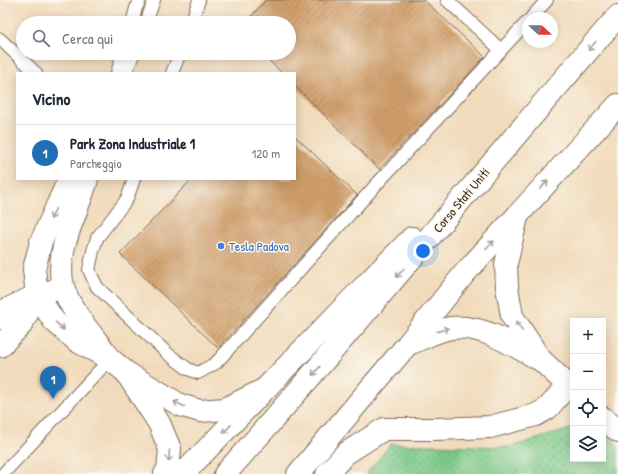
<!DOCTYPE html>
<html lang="it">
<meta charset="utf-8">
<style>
body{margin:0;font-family:"Patrick Hand",sans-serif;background:#f2f2f3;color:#1f2937}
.controls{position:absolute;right:12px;bottom:12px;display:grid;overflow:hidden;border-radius:0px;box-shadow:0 2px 10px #0003}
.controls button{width:36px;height:36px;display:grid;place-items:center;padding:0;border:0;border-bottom:1px solid #e0e1e3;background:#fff;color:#1f2937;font:20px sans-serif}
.compass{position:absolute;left:522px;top:12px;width:36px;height:36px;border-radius:50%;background:#fff;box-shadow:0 2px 10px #0003;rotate:112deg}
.you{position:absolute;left:423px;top:251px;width:14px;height:14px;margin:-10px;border:3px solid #fff;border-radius:50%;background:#1a73e8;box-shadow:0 0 0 6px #1a73e833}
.badge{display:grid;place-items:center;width:26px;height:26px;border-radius:50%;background:#1f6fb2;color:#fff;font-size:13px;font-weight:700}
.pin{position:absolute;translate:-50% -33px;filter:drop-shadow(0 1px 2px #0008)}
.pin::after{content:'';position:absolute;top:21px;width:14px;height:12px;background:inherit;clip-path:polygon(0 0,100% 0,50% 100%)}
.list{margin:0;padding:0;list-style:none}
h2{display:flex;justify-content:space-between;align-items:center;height:52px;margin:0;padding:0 16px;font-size:17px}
h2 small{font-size:13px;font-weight:400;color:#747a83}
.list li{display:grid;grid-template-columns:26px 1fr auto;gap:12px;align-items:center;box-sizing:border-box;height:56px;padding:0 16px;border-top:1px solid #e0e1e3}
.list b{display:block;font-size:15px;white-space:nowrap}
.list p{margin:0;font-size:13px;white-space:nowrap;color:#747a83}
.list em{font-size:13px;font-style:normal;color:#747a83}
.icon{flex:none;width:22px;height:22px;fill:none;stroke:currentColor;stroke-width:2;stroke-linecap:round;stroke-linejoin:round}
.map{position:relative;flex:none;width:618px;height:474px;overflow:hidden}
.search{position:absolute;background:#fff;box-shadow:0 2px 10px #0003;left:16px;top:16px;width:280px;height:44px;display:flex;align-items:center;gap:10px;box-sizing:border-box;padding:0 14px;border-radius:22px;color:#747a83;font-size:15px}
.panel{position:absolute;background:#fff;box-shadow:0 2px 10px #0003;left:16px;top:72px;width:280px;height:108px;border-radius:0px}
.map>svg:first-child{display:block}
.grass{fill:url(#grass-dots);stroke:#5b7a54}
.building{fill:url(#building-hatch)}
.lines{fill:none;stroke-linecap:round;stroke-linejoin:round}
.lane-casing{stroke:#7b6855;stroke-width:14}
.street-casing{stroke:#7b6855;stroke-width:24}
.primary-casing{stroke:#7b6855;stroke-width:24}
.lane{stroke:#fff;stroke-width:12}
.street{stroke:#fff;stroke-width:22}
.primary{stroke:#fff;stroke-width:22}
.oneway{stroke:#a79f9a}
.shop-dot{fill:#3f7fe0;stroke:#fbf7ec;stroke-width:1.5}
.labels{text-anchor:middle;stroke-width:3;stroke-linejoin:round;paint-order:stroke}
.street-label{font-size:13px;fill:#3b2a1e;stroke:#fbf7ec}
.shop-label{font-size:13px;fill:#366cbe;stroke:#fbf7ec;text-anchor:start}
</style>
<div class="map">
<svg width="618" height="474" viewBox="0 0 618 474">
<defs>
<pattern id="grass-dots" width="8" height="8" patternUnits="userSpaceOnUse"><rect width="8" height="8" fill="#7bc989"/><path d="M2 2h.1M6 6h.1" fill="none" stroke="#66a36f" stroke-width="1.8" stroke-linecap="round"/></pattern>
<pattern id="building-hatch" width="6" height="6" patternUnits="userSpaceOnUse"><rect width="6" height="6" fill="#d19f6a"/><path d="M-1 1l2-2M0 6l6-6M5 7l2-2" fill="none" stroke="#ab8257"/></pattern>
</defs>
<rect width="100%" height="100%" fill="#fbf7ec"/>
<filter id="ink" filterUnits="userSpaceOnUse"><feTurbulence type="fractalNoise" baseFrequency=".025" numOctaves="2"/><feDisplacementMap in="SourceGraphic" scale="8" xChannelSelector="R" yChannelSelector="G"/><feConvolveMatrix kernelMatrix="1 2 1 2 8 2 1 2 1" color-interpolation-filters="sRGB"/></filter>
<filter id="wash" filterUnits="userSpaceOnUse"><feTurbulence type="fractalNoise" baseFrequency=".012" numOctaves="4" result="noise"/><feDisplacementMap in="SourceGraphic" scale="16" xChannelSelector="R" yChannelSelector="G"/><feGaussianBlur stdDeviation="0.9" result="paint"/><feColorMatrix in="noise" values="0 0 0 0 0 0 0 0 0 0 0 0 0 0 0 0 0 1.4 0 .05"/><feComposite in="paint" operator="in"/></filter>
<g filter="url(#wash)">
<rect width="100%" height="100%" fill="#f1dbbc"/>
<polygon class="grass" points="573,428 573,459 603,459 603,430 618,445 618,474 366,474 391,444 510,447"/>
<g id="blocks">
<g class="building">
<polygon points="266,0 424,0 485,57 379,169 295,86 295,73 282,73 261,53 289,53 289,23 245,23"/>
<polygon points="295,136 357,195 218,348 120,254 192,179 295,179"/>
</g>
</g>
</g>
<g filter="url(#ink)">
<use href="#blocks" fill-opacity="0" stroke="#7b6855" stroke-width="1"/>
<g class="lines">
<g class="lane-casing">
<g id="lane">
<polyline points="447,0 501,50"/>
<polyline points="531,18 547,0"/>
<polyline points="132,23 136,8 140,0"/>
<polyline points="146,23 154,0"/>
<polyline points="191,23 199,0"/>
<polyline points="0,39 36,73"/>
<polyline points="117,73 123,53"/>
<polyline points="125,73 134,53"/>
<polyline points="172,73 180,53"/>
<polyline points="134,179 127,199 97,238 93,251 89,270 97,287 168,354 188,369 198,373 216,363 375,186 528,21"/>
<polyline points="3,474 110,359"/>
</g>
</g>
<g class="street-casing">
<g id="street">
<polyline points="69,179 41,242 34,269 37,295 54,321 77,341 110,359 127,373 180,405 200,411 225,409 261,391"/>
<path d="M87,179C78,213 54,250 63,286C68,307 93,336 106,353"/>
<polyline points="0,318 6,310 37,295 51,291"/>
<polyline points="0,346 21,325 37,295"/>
<polyline points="540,359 573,390"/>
<polyline points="129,377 159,423 170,449 168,469 165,474"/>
<polyline points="603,418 618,431"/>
<polyline points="327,474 345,454 384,429 436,429 490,427 536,415 548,408 568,385"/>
</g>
</g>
<g class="primary-casing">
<g id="primary">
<polyline points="517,217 506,264 507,287 512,316 540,359"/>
<path d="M411,343C424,338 437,330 451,328C482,324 512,345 539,359"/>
<polyline points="183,474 351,300 412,238"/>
<path d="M225,474C359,324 486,168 618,16"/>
<polyline points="298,474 407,345 464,274 618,105"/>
</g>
</g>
<use href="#lane" class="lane"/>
<use href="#street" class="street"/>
<use href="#primary" class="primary"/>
</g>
<defs><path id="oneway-shaft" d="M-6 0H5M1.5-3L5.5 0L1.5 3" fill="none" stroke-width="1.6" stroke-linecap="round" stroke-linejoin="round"/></defs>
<g class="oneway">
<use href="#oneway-shaft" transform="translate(592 46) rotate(131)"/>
<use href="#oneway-shaft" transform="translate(544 185) rotate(-47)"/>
<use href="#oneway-shaft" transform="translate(53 214) rotate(114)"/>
<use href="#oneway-shaft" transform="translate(490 245) rotate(-48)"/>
<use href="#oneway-shaft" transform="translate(400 273) rotate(130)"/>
<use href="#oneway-shaft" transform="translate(60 326) rotate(41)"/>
<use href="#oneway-shaft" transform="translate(519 326) rotate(-122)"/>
<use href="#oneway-shaft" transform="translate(443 330) rotate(-15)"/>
<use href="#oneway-shaft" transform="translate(316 371) rotate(131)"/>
<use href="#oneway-shaft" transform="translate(179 404) rotate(-155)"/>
<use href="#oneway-shaft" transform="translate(227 429) rotate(134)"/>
<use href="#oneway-shaft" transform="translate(169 456) rotate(95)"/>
</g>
</g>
<circle class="shop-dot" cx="221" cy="246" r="4"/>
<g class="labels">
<g class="street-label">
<text transform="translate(461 200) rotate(-50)" y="5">Corso Stati Uniti</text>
</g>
<g class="shop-label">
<text x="229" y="251">Tesla Padova</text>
</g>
</g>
</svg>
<div class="controls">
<button>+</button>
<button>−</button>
<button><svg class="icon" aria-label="locate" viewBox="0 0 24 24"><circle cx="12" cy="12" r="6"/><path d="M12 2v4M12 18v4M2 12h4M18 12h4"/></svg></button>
<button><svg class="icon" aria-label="layers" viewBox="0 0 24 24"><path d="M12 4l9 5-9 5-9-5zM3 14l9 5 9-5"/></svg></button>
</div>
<svg class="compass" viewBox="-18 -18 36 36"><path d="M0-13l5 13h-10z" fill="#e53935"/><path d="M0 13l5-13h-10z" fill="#747a83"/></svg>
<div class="you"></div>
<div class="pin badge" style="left:53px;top:399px">1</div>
<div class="search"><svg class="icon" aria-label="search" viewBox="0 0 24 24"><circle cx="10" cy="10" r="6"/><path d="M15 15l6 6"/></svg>Cerca qui</div>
<section class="panel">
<h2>Vicino<small></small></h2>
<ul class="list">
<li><span class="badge">1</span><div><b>Park Zona Industriale 1</b><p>Parcheggio</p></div><em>120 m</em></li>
</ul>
</section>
</div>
